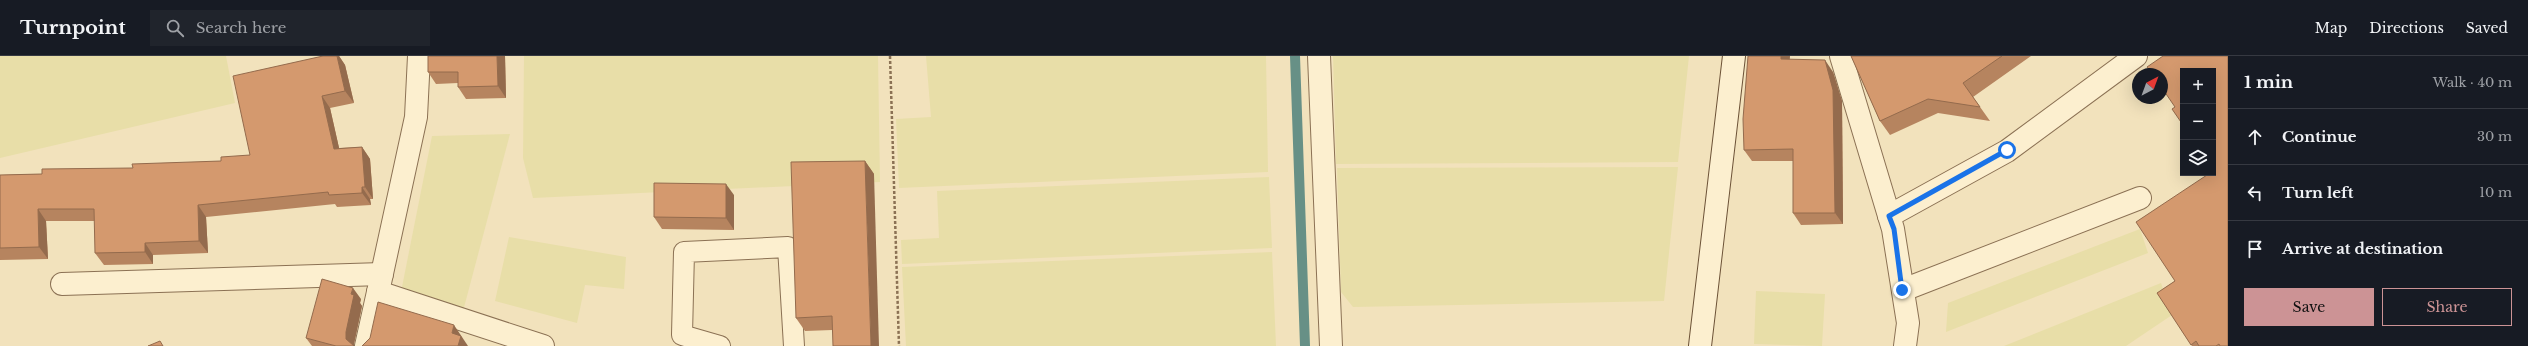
<!DOCTYPE html>
<meta charset="utf-8">
<style>
body{margin:0;font-family:"Libre Baskerville",serif;background:#20242c;color:#f1f3f6}
.controls{position:absolute;right:12px;top:12px;display:grid;overflow:hidden;border-radius:0px;box-shadow:0 4px 16px #0002}
.controls button{width:36px;height:36px;display:grid;place-items:center;padding:0;border:0;border-bottom:1px solid #363941;background:#171b24;color:#f1f3f6;font:20px sans-serif}
.compass{position:absolute;left:2132px;top:12px;width:36px;height:36px;border-radius:50%;background:#171b24;box-shadow:0 4px 16px #0002;rotate:41deg}
.stop{position:absolute;width:12px;height:12px;margin:-9px;border:3px solid #1a73e8;border-radius:50%;background:#fff}
.stop.end{background:#1a73e8;border-color:#fff;box-shadow:0 1px 4px #0008}
.list{margin:0;padding:0;list-style:none}
h2{display:flex;justify-content:space-between;align-items:center;height:52px;margin:0;padding:0 16px;font-size:17px}
h2 small{font-size:13px;font-weight:400;color:#9ea1a6}
.list li{display:grid;grid-template-columns:26px 1fr auto;gap:12px;align-items:center;box-sizing:border-box;height:56px;padding:0 16px;border-top:1px solid #363941}
.list b{display:block;font-size:15px;white-space:nowrap}
.list em{font-size:13px;font-style:normal;color:#9ea1a6}
.actions{display:flex;gap:8px;padding:12px 16px}
.actions a{flex:1;padding:9px 0;border:1px solid #cc9395;border-radius:0px;text-align:center;font-size:14px;color:#cc9395}
.actions .main{background:#cc9395;color:#111}
.icon{flex:none;width:22px;height:22px;fill:none;stroke:currentColor;stroke-width:2;stroke-linecap:round;stroke-linejoin:round}
.map{position:relative;flex:none;width:2228px;height:290px;overflow:hidden}
header{display:flex;align-items:center;gap:24px;box-sizing:border-box;height:56px;padding:0 20px;background:#171b24;border-bottom:1px solid #363941}
header strong{font-size:19px}
nav{display:flex;gap:22px;margin-inline-start:auto;font-size:14px}
.search{width:280px;height:36px;background:#20242c;display:flex;align-items:center;gap:10px;box-sizing:border-box;padding:0 14px;border-radius:0px;color:#9ea1a6;font-size:15px}
main{display:flex}
aside{flex:1;background:#171b24}
.map>svg:first-child{display:block}
.farmland{fill:#e8dea8}
.lines{fill:none;stroke-linecap:round;stroke-linejoin:round}
.stream{stroke:#679086;stroke-width:10}
.lane-casing{stroke:#8b7154;stroke-width:22}
.street-casing{stroke:#8b7154;stroke-width:24}
.secondary-casing{stroke:#6c5237;stroke-width:24}
.path{stroke:#8b7154;stroke-width:2.5;stroke-dasharray:3 2;stroke-linecap:butt}
.lane{stroke:#fcefcf;stroke-width:20}
.street{stroke:#fcefcf;stroke-width:22}
.secondary{stroke:#fcefcf;stroke-width:22}
.wall{fill:#b6845f}
.shaded-wall{fill:#946b4d}
.building{fill:#d4996e;stroke:#946b4d}
.route{stroke:#1a73e8;stroke-width:5}
</style>
<header>
<strong>Turnpoint</strong>
<div class="search"><svg class="icon" aria-label="search" viewBox="0 0 24 24"><circle cx="10" cy="10" r="6"/><path d="M15 15l6 6"/></svg>Search here</div>
<nav><a>Map</a><a>Directions</a><a>Saved</a></nav>
</header>
<main>
<div class="map">
<svg width="2228" height="290" viewBox="0 0 2228 290">
<rect width="100%" height="100%" fill="#f2e2bc"/>
<g class="farmland">
<polygon points="0,0 226,0 235,47 0,102"/>
<polygon points="524,0 878,0 880,126 533,142 523,102"/>
<polygon points="926,0 1266,0 1268,116 899,132 896,63 931,61"/>
<polygon points="1333,0 1689,0 1678,106 1336,108"/>
<polygon points="510,78 462,259 411,244 402,231 432,80"/>
<polygon points="1678,111 1664,245 1353,251 1341,236 1337,112"/>
<polygon points="1269,121 1272,192 902,208 901,184 939,182 937,135"/>
<polygon points="2140,173 2148,197 1946,276 1948,247"/>
<polygon points="509,181 626,201 624,233 585,229 577,267 495,245"/>
<polygon points="1272,196 1276,290 906,290 902,211"/>
<polygon points="2161,227 2172,259 2126,290 2004,290"/>
<polygon points="1756,235 1825,238 1822,290 1754,288"/>
</g>
<g class="lines">
<polyline class="stream" points="1295,0 1305,290"/>
<g class="lane-casing">
<polyline id="lane" points="720,290 682,279 684,196 788,191 794,290"/>
</g>
<g class="street-casing">
<g id="street">
<polyline points="1319,0 1331,290"/>
<polyline points="1841,0 1893,173 1908,267 1905,290"/>
<polyline points="1889,160 2007,95 2136,0"/>
<polyline points="62,228 382,218"/>
<polyline points="1903,234 2140,142"/>
<polyline points="378,236 416,61 419,0"/>
<polyline points="366,290 378,236 543,290"/>
</g>
</g>
<g class="secondary-casing">
<polyline id="secondary" points="1700,290 1734,0"/>
</g>
<polyline class="path" points="890,0 899,290"/>
<use href="#lane" class="lane"/>
<use href="#street" class="street"/>
<use href="#secondary" class="secondary"/>
</g>
<g class="wall">
<polygon points="323,0 339,0 345,9 354,47 330,52 339,92 362,91 370,103 373,143 370,143 371,149 337,151 335,148 206,161 208,197 153,199 153,208 104,209 95,197 95,165 46,165 48,203 0,204 0,119 42,118 133,112 221,105 250,99"/>
<polygon points="428,0 505,0 506,42 466,43 458,31 458,27 436,28 428,16"/>
<polygon points="1851,0 2031,0 1973,41 1990,65 1938,57 1890,79 1880,65"/>
<polygon points="2228,0 2228,290 2192,290 2157,237 2175,225 2213,117 2213,15 2175,51"/>
<polygon points="1790,4 1833,16 1842,45 1843,168 1801,169 1793,157 1793,105 1752,105 1744,94"/>
<polygon points="865,105 874,118 832,274 805,275 796,262"/>
<polygon points="734,139 734,174 662,173 654,161"/>
<polygon points="361,243 360,247 362,250 354,288 354,290 312,290 306,282"/>
</g>
<g class="shaded-wall">
<polygon points="337,0 339,0 345,9 354,47 345,35"/>
<polygon points="497,0 505,0 506,42 498,30"/>
<polygon points="1781,0 1790,0 1789,15 1781,3"/>
<polygon points="1825,4 1833,16 1842,45 1843,168 1835,157"/>
<polygon points="322,40 330,52 342,105 334,93"/>
<polygon points="362,91 370,103 373,143 365,131"/>
<polygon points="865,105 874,118 879,290 871,290"/>
<polygon points="726,128 734,139 734,174 726,162"/>
<polygon points="362,131 370,143 371,149 362,137"/>
<polygon points="198,149 206,161 208,197 199,185"/>
<polygon points="38,153 46,165 48,203 39,191"/>
<polygon points="145,187 153,199 153,208 145,196"/>
<polygon points="353,232 361,243 360,247 362,250 354,288 354,290 346,283 346,276 351,238"/>
<polygon points="454,269 468,290 458,290 452,277"/>
</g>
<g class="building">
<polygon points="323,0 337,0 345,35 322,40 334,93 362,91 365,131 362,131 362,137 329,139 328,136 198,149 199,185 145,187 145,196 95,197 94,153 38,153 39,191 0,192 0,119 42,118 42,113 133,112 132,108 221,105 221,101 250,99 233,20"/>
<polygon points="428,0 497,0 498,30 458,31 458,16 428,16"/>
<polygon points="1748,0 1781,0 1781,3 1825,4 1833,34 1835,157 1793,157 1793,93 1744,94 1743,63"/>
<polygon points="1851,0 2002,0 1963,27 1980,51 1928,43 1880,65"/>
<polygon points="2163,0 2228,0 2228,290 2220,290 2219,288 2216,290 2199,290 2196,285 2191,289 2157,237 2175,225 2136,166 2210,117 2213,117 2213,15 2183,15 2183,69 2172,53 2175,51 2162,32 2162,18 2152,18 2147,11"/>
<polygon points="865,105 871,290 833,290 832,260 796,262 791,106"/>
<polygon points="654,127 726,128 726,162 654,161"/>
<polygon points="322,223 353,232 351,238 354,239 346,276 346,283 354,290 336,290 306,282"/>
<polygon points="378,246 454,269 452,277 461,280 458,290 362,290 370,282"/>
<polygon points="160,285 163,290 148,290"/>
</g>
<g class="lines">
<polyline class="route" points="1902,234 1894,173 1889,160 2007,94"/>
</g>
</svg>
<div class="controls">
<button>+</button>
<button>−</button>
<button><svg class="icon" aria-label="layers" viewBox="0 0 24 24"><path d="M12 4l9 5-9 5-9-5zM3 14l9 5 9-5"/></svg></button>
</div>
<svg class="compass" viewBox="-18 -18 36 36"><path d="M0-13l5 13h-10z" fill="#e53935"/><path d="M0 13l5-13h-10z" fill="#9ea1a6"/></svg>
<div class="stop" style="left:2007px;top:94px"></div>
<div class="stop end" style="left:1902px;top:234px"></div>
</div>
<aside>
<h2>1 min<small>Walk · 40 m</small></h2>
<ul class="list">
<li><svg class="icon" aria-label="ahead" viewBox="0 0 24 24"><path d="M12 20V5M6 11l6-6 6 6"/></svg><div><b>Continue</b></div><em>30 m</em></li>
<li><svg class="icon" aria-label="left" viewBox="0 0 24 24"><path d="M17 20v-9H6M10 6l-5 5 5 5"/></svg><div><b>Turn left</b></div><em>10 m</em></li>
<li><svg class="icon" aria-label="arrive" viewBox="0 0 24 24"><path d="M6 21V4h12l-3 4 3 4H6"/></svg><div><b>Arrive at destination</b></div></li>
</ul>
<div class="actions"><a class="main">Save</a><a>Share</a></div>
</aside>
</main>
